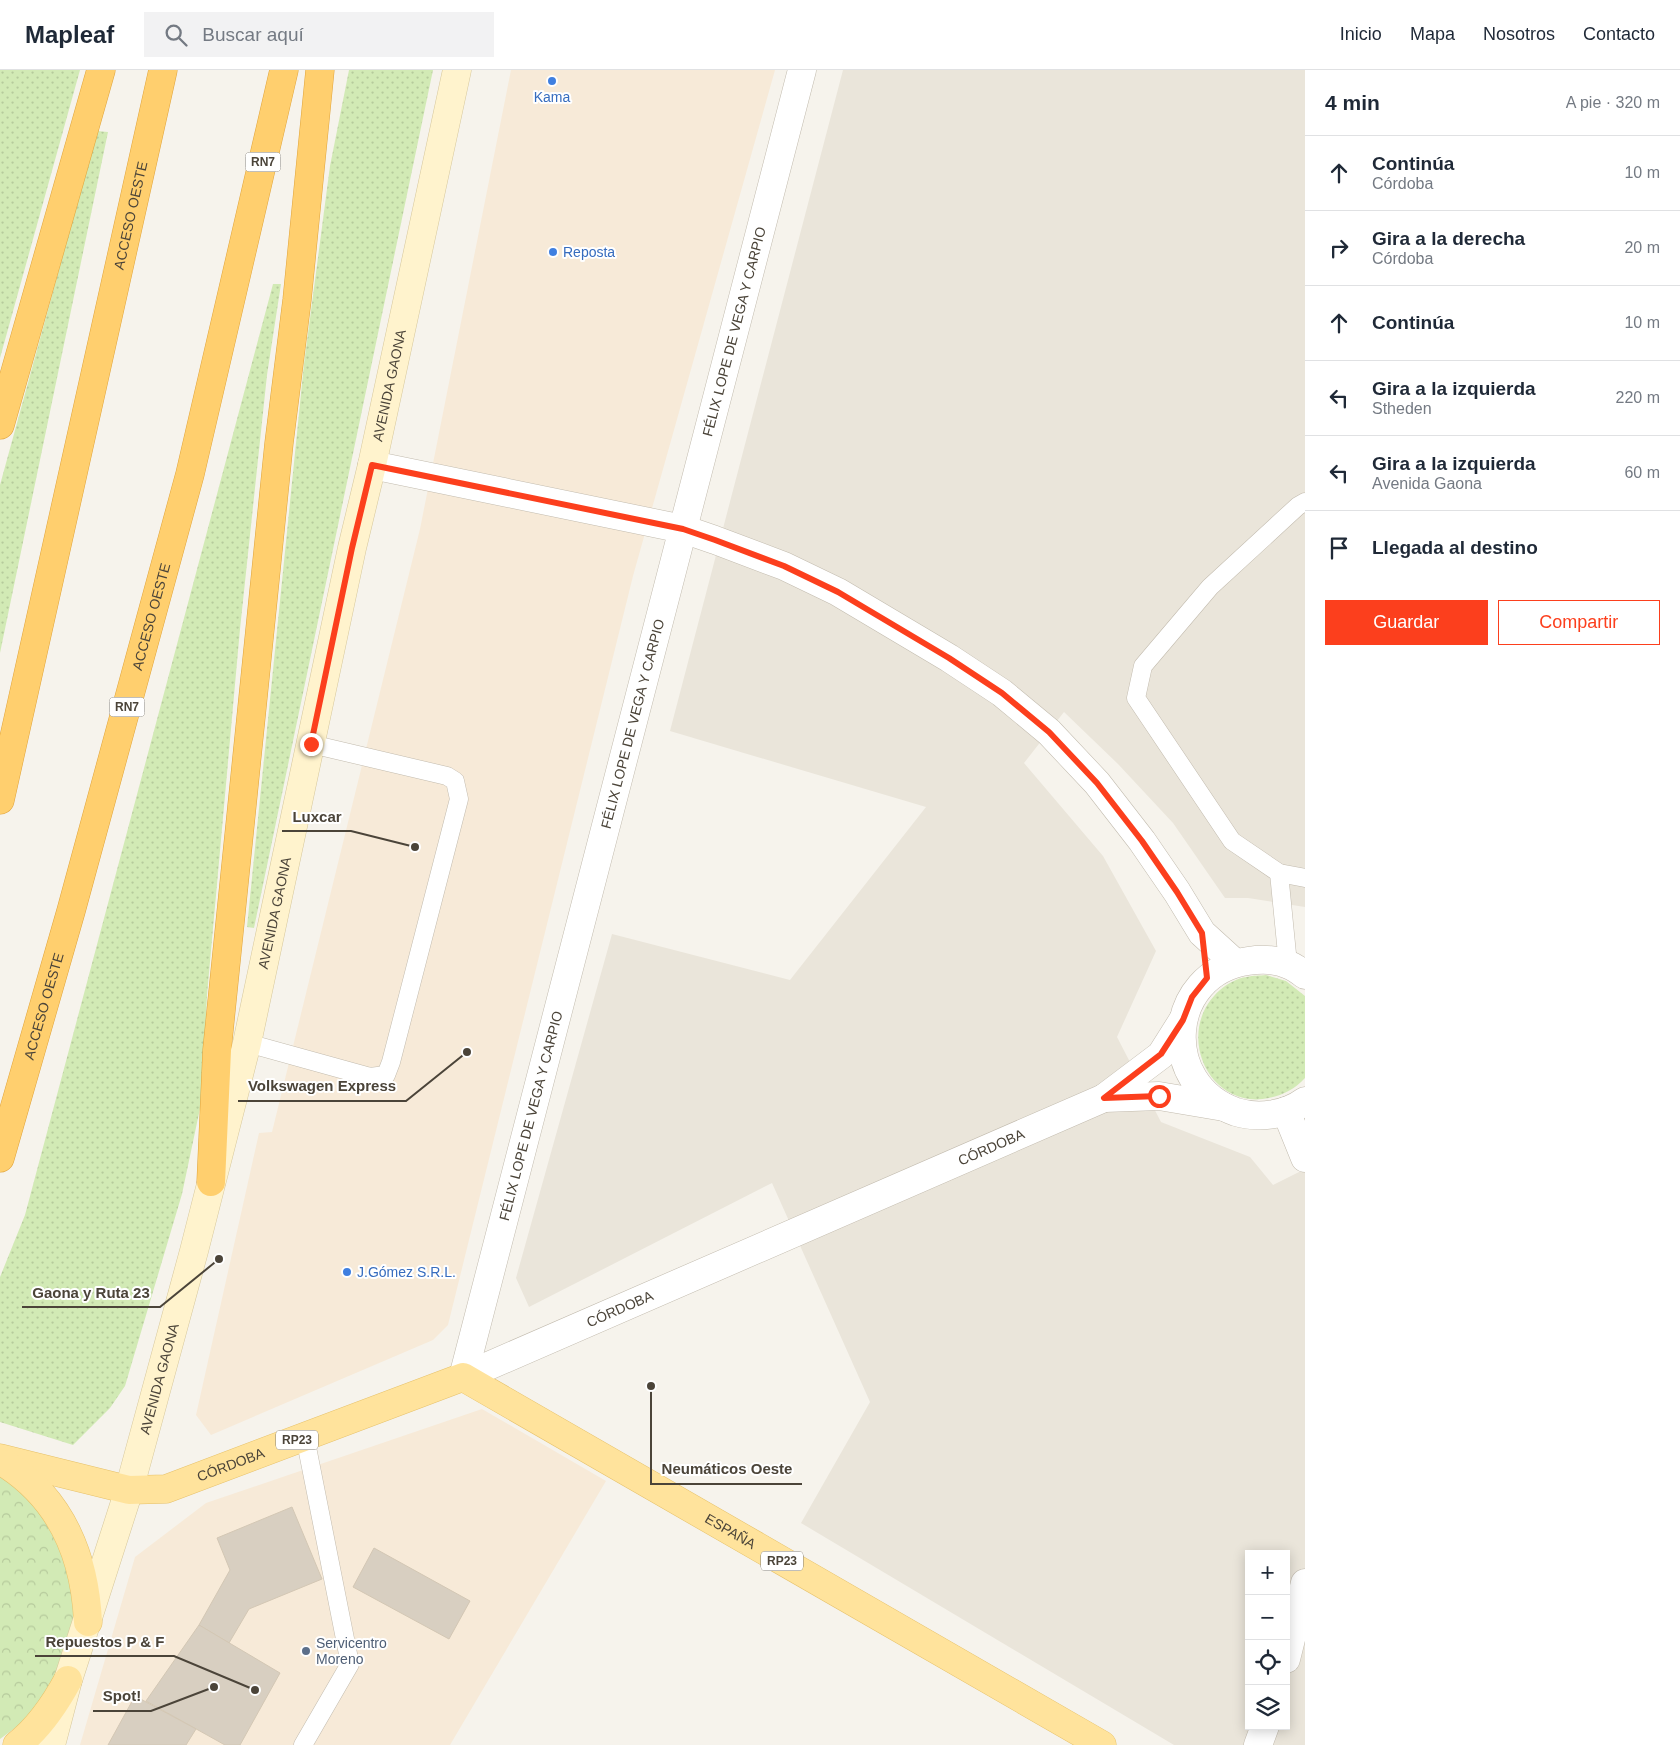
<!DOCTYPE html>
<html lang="es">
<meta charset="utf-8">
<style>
body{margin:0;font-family:Helvetica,sans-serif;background:#f2f2f3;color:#1f2937}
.controls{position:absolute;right:15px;bottom:15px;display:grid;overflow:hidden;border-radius:0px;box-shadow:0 2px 12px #0003}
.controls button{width:45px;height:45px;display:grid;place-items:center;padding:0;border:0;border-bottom:1px solid #e0e1e3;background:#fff;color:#1f2937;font:25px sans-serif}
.stop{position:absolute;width:15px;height:15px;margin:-11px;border:4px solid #fc3f1d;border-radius:50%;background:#fff}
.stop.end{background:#fc3f1d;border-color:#fff;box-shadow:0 1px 5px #0008}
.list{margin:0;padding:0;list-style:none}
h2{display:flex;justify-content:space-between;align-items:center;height:65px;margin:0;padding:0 20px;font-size:21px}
h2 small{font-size:16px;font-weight:400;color:#747a83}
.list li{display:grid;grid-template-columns:32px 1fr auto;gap:15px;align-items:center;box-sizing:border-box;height:75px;padding:0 20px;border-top:1px solid #e0e1e3}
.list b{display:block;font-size:19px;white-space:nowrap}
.list p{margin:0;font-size:16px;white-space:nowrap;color:#747a83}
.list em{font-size:16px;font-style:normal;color:#747a83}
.actions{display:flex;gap:10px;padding:15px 20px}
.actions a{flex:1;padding:11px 0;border:1px solid #fc3f1d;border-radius:0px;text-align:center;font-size:18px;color:#fc3f1d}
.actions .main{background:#fc3f1d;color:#fff}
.icon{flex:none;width:28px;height:28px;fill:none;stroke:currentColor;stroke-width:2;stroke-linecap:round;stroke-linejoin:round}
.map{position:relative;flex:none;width:1305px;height:1675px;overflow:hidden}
header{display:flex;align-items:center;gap:30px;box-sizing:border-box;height:70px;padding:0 25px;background:#fff;border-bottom:1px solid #e0e1e3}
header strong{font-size:24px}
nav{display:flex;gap:28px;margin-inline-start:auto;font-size:18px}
.search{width:350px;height:45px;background:#f2f2f3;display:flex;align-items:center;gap:12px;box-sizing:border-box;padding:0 18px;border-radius:0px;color:#747a83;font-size:19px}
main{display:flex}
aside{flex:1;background:#fff}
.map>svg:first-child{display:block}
.residential{fill:#eae5da;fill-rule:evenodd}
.commercial{fill:#f7ead8}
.grass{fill:url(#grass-dots)}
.forest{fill:url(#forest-crowns)}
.building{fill:#d8cfc1;stroke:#d3c7b4}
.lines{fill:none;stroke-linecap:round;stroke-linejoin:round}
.lane-casing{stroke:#c2bbae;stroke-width:19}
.street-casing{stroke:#c2bbae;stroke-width:29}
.secondary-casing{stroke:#d6c79b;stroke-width:29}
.primary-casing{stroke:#e6c16a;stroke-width:29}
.highway-casing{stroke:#e0a43c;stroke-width:29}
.lane{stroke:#fff;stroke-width:18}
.street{stroke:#fff;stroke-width:28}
.secondary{stroke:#fff3cd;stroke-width:28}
.primary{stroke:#ffe39c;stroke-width:28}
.highway{stroke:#ffcf6e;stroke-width:28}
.route{stroke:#fc3f1d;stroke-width:6}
.shop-dot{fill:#3f7fe0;stroke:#fff;stroke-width:2}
.service-dot{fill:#5c6f8a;stroke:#fff;stroke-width:2}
.labels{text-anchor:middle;stroke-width:4;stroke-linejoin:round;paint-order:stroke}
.shield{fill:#fff;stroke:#817c74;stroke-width:1}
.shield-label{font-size:12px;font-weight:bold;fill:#4b4439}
.shop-label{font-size:14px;fill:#366cbe;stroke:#fff;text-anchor:start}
.street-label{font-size:14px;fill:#4b4439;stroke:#fff}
.service-label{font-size:14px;fill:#4e5e75;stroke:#fff;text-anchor:start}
.leader{fill:none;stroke:#4b4439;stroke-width:2}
.callout-dot{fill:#4b4439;stroke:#fff;stroke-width:2}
.callout-label{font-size:15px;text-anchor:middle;font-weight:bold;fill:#4b4439;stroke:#fff;stroke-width:4;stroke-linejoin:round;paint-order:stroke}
</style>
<header>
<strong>Mapleaf</strong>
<div class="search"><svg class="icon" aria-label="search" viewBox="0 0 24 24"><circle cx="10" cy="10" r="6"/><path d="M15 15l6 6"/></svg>Buscar aquí</div>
<nav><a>Inicio</a><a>Mapa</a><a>Nosotros</a><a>Contacto</a></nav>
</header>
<main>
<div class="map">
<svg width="1305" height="1675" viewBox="0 0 1305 1675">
<defs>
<pattern id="grass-dots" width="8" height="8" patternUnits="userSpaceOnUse" patternTransform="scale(1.25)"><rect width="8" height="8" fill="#d2eab5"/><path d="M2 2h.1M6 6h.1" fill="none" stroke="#b6ca9c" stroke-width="1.8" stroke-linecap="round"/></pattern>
<pattern id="forest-crowns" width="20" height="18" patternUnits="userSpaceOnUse" patternTransform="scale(1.25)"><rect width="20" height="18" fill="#d2eab5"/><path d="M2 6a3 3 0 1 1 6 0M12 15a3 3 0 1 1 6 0" fill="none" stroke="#b6ca9c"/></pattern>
</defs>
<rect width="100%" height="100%" fill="#f6f3ec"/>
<path class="residential" d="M843,0H1305V837L1248,828H1225L1173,753L1118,694L1064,642L1024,693L1103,786L1156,881L1117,967L1161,1052L1250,1087L1273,1115L1305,1099V1675H1174L801,1453L870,1332L772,1113L529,1237L516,1208L612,864L790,910L926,737L670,661ZM1249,1484H1286V1656H1249Z"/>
<g class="commercial">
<polygon points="511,0 775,0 633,506 448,1255 433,1270 211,1365 196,1345 259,1063 272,1062 420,459"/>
<polygon points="482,1339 606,1411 450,1675 80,1675 135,1487 206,1433"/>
</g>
<g class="grass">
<polygon points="0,0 80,0 0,288"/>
<polygon points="349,0 433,0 254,858 247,857 304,294 330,96"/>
<polygon points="97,61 108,62 0,583 0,415"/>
<polygon points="273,214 281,214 267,305 240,559 207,925 202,1029 182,1124 125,1316 110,1338 73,1375 0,1352 0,1207 25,1145"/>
<path d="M1266,905L1286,911L1305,926V1008C1295,1019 1283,1025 1269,1028C1208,1041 1173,961 1220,920C1227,914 1237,908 1247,907C1253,905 1260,906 1266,905Z"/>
</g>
<polygon class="forest" points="0,1405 32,1428 64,1482 76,1540 66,1592 34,1644 0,1669"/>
<g class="building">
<polygon points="292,1437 322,1509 249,1539 229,1573 199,1555 230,1500 217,1468"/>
<polygon points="374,1478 470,1531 449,1569 353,1517"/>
<polygon points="199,1555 280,1603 240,1675 225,1675 146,1631"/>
<polygon points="135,1626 196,1659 186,1675 108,1675"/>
</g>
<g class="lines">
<g class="lane-casing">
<g id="lane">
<polyline points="1305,432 1298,436 1210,517 1143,596 1136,628 1232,771 1279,803 1305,808"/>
<polyline points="1279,803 1288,894"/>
<polyline points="247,973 370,1007 386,1005 391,992 459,729 455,711 447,706 311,674"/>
<polyline points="303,1675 350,1594 305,1367"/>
</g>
</g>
<g class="street-casing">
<g id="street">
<polyline points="372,395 683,459 715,470 784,496 838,522 949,588 1002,623 1049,662 1097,713 1142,771 1177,822 1202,863 1235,893"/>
<path d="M1305,905C1300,901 1294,897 1289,895C1276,889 1261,889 1248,891C1166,903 1158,1015 1236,1042C1259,1049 1286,1045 1305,1031"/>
<polyline points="1104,1028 1159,1026 1224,1037"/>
<polyline points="1286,1041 1305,1088"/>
<path id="s1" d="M463,1307L802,0"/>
<path id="s2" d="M463,1307L1104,1028L1161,985L1183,950"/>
<polyline points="1286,1589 1305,1513"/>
<polyline points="1258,1675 1265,1656"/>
</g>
</g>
<g class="secondary-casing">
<g id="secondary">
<path id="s3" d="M51,1675L68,1610L129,1420L194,1181L247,973L352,478L372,395L457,0"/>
</g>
</g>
<g class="primary-casing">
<g id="primary">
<path id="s4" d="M0,1388L129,1420L166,1419L463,1307L1102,1675"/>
<path d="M6,1394C62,1430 85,1488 88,1552"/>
<path d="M17,1675C39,1658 55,1634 68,1610"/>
</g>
</g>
<g class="highway-casing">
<g id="highway">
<polyline points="0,355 101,0"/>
<path id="s5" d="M0,730L163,0"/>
<path id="s6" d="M0,1088L71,841L190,404L284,0"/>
<polyline points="211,1112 217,980 279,373 297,230 320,0"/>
</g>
</g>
<use href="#lane" class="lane"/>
<use href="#street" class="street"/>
<use href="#secondary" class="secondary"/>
<use href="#primary" class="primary"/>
<use href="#highway" class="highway"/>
</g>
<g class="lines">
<polyline class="route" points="311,674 352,478 372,395 683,459 715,470 784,496 838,522 949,588 1002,623 1049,662 1097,713 1142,771 1177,822 1202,863 1207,908 1192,927 1183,950 1161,984 1104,1028 1159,1026"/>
</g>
<g class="shop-dot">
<circle cx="552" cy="11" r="5"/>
<circle cx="553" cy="182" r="5"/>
<circle cx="347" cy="1202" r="5"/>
</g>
<circle class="service-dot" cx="306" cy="1581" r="5"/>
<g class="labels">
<g class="shield">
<rect x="245.5" y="82.5" width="35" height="19" rx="4"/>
<rect x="109.5" y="627.5" width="35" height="19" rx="4"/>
<rect x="276" y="1360.5" width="42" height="19" rx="4"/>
<rect x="761" y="1481.5" width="42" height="19" rx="4"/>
</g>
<g class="shield-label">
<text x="263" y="96">RN7</text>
<text x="127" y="641">RN7</text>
<text x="297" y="1374">RP23</text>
<text x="782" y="1495">RP23</text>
</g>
<g class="shop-label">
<text x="552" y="32" text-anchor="middle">Kama</text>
<text x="563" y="187">Reposta</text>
<text x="357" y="1207">J.Gómez S.R.L.</text>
</g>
<g class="street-label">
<text dy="5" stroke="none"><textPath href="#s5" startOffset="599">ACCESO OESTE</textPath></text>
<text dy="5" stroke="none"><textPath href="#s1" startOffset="1080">FÉLIX LOPE DE VEGA Y CARPIO</textPath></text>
<text dy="5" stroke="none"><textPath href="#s3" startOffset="1402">AVENIDA GAONA</textPath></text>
<text dy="5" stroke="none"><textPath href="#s6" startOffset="562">ACCESO OESTE</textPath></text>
<text dy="5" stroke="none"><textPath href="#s1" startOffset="675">FÉLIX LOPE DE VEGA Y CARPIO</textPath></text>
<text dy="5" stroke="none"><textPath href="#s3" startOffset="862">AVENIDA GAONA</textPath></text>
<text dy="5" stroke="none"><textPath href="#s6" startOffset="158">ACCESO OESTE</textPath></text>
<text dy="5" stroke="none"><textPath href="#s1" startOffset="270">FÉLIX LOPE DE VEGA Y CARPIO</textPath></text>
<text dy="5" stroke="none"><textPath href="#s2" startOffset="576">CÓRDOBA</textPath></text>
<text dy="5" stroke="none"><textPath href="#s2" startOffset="171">CÓRDOBA</textPath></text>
<text dy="5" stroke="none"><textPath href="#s3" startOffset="382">AVENIDA GAONA</textPath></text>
<text dy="5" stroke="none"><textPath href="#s4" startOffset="239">CÓRDOBA</textPath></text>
<text dy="5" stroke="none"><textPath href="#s4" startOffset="796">ESPAÑA</textPath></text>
</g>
<g class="service-label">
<text x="316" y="1578">Servicentro<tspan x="316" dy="16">Moreno</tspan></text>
</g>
</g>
<path class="leader" d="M415 777L351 761H282M467 982L406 1031H238M219 1189L160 1237H22M651 1316L651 1414H802M255 1620L174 1586H35M214 1617L151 1641H93"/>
<g class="callout-dot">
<circle cx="415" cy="777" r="5"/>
<circle cx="467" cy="982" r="5"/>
<circle cx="219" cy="1189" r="5"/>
<circle cx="651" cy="1316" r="5"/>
<circle cx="255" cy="1620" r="5"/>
<circle cx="214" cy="1617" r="5"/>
</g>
<g class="callout-label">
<text x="317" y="752">Luxcar</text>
<text x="322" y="1021">Volkswagen Express</text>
<text x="91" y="1228">Gaona y Ruta 23</text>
<text x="727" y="1404">Neumáticos Oeste</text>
<text x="105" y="1577">Repuestos P &amp; F</text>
<text x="122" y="1631">Spot!</text>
</g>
</svg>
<div class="controls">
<button>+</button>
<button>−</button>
<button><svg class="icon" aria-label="locate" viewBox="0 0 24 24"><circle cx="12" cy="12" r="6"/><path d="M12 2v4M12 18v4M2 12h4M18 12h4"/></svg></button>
<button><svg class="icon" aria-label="layers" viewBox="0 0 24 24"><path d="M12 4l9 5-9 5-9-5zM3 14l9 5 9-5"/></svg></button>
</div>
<div class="stop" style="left:1159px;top:1026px"></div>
<div class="stop end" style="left:311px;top:674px"></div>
</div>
<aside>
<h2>4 min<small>A pie · 320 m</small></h2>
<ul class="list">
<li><svg class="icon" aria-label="ahead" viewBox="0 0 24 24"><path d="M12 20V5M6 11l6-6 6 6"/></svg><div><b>Continúa</b><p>Córdoba</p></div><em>10 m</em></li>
<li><svg class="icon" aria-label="right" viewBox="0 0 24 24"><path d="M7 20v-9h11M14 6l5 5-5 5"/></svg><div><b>Gira a la derecha</b><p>Córdoba</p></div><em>20 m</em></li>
<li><svg class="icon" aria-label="ahead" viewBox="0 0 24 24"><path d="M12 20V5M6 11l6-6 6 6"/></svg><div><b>Continúa</b></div><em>10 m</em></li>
<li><svg class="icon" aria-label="left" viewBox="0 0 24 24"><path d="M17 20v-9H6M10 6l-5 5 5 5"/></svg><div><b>Gira a la izquierda</b><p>Stheden</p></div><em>220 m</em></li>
<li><svg class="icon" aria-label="left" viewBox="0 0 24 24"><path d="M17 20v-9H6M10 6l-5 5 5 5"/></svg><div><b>Gira a la izquierda</b><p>Avenida Gaona</p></div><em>60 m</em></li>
<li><svg class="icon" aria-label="arrive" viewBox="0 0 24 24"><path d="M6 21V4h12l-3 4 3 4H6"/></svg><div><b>Llegada al destino</b></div></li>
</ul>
<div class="actions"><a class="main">Guardar</a><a>Compartir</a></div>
</aside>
</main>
